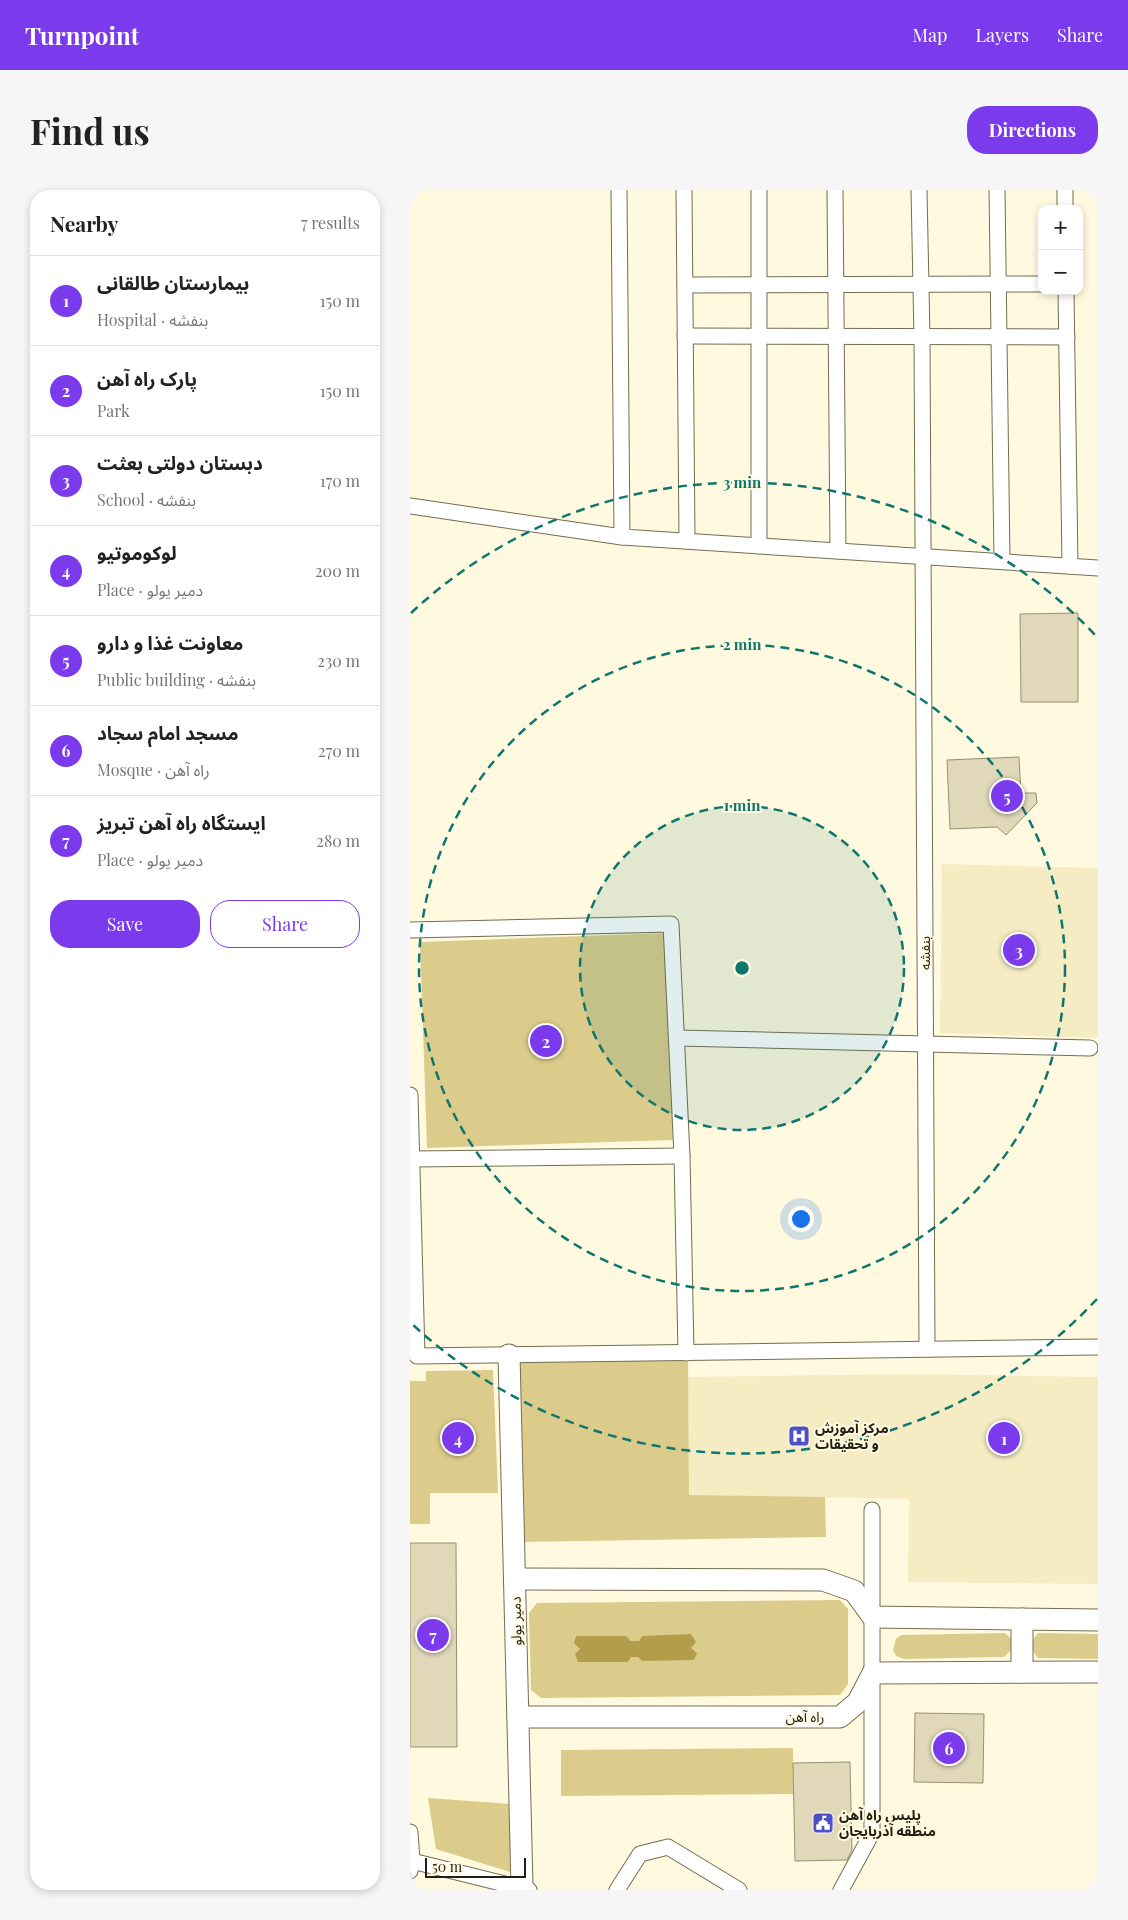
<!DOCTYPE html>
<meta charset="utf-8">
<style>
body{margin:0;font-family:"Playfair Display","Noto Sans Arabic",serif;background:#f6f6f6;color:#222}
.controls{position:absolute;right:15px;top:15px;display:grid;overflow:hidden;border-radius:10px;box-shadow:0 2px 8px #0003}
.controls button{width:45px;height:45px;display:grid;place-items:center;padding:0;border:0;border-bottom:1px solid #e0e0e0;background:#fff;color:#222;font:25px sans-serif}
.scale{position:absolute;left:15px;bottom:12px;width:101px;box-sizing:border-box;padding-left:5px;border:2px solid #221f13;border-top:0;font-size:14px;line-height:18px;white-space:nowrap;color:#221f13;-webkit-text-stroke:4px #fff9df;paint-order:stroke}
.you{position:absolute;left:390px;top:1028px;width:18px;height:18px;margin:-12px;border:4px solid #fff;border-radius:50%;background:#1a73e8;box-shadow:0 0 0 8px #1a73e833}
.badge{display:grid;place-items:center;width:32px;height:32px;border-radius:50%;background:#7c3aed;color:#fff;font-size:16px;font-weight:700}
.pin{position:absolute;translate:-50% -50%;border:2px solid #fff;box-shadow:0 1px 5px #0006}
.list{margin:0;padding:0;list-style:none}
h2{display:flex;justify-content:space-between;align-items:center;height:65px;margin:0;padding:0 20px;font-size:21px}
h2 small{font-size:16px;font-weight:400;color:#767676}
.list li{display:grid;grid-template-columns:32px 1fr auto;gap:15px;align-items:center;box-sizing:border-box;height:90px;padding:0 20px;border-top:1px solid #e0e0e0}
.list b{display:block;font-size:19px;white-space:nowrap}
.list p{margin:0;font-size:16px;white-space:nowrap;color:#767676}
.list em{font-size:16px;font-style:normal;color:#767676}
.actions{display:flex;gap:10px;padding:15px 20px}
.actions a{flex:1;padding:11px 0;border:1px solid #7c3aed;border-radius:20px;text-align:center;font-size:18px;color:#7c3aed}
.actions .main{background:#7c3aed;color:#fff}
.map{position:relative;flex:none;width:688px;height:1700px;overflow:hidden;border-radius:20px}
header{display:flex;align-items:center;gap:30px;box-sizing:border-box;height:70px;padding:0 25px;background:#7c3aed;color:#fff}
header strong{font-size:24px}
nav{display:flex;gap:28px;margin-inline-start:auto;font-size:18px}
.intro{display:flex;align-items:center;justify-content:space-between;box-sizing:border-box;height:120px;padding:0 30px}
h1{margin:0;font-size:35px}
.button{padding:12px 22px;border-radius:20px;background:#7c3aed;color:#fff;font-size:18px;font-weight:700}
main{display:flex;gap:30px;padding:0 30px}
aside{flex:1;background:#fff;border-radius:20px;box-shadow:0 2px 8px #0003}
.map>svg:first-child{display:block}
.built{fill:#f5ecc4}
.green{fill:#dccc8c}
.water{fill:#b29e4a}
.building{fill:#e0d8b9;stroke:#979072}
.lines{fill:none;stroke-linecap:round;stroke-linejoin:round}
.street-casing{stroke:#746d50;stroke-width:17}
.secondary-casing{stroke:#746d50;stroke-width:23}
.street{stroke:#fff;stroke-width:15}
.secondary{stroke:#fff;stroke-width:21}
.ring{fill:none;stroke:#0f766e;stroke-width:2.5;stroke-dasharray:9 6}
.labels{text-anchor:middle;stroke-width:4;stroke-linejoin:round;paint-order:stroke}
.street-label{font-size:14px;fill:#221f13;stroke:#fff9df}
.poi-label{font-size:14px;font-weight:bold;fill:#221f13;stroke:#fff9df;text-anchor:start}
.centre{fill:#0f766e;stroke:#fff9df;stroke-width:2.5}
.ring-label{font-size:15px;text-anchor:middle;font-weight:bold;fill:#0f766e;stroke:#fff9df;stroke-width:4;stroke-linejoin:round;paint-order:stroke}
</style>
<header>
<strong>Turnpoint</strong>
<nav><a>Map</a><a>Layers</a><a>Share</a></nav>
</header>
<div class="intro"><h1>Find us</h1><a class="button">Directions</a></div>
<main>
<aside>
<h2>Nearby<small>7 results</small></h2>
<ul class="list">
<li><span class="badge">1</span><div><b>بیمارستان طالقانی</b><p>Hospital · بنفشه</p></div><em>150 m</em></li>
<li><span class="badge">2</span><div><b>پارک راه آهن</b><p>Park</p></div><em>150 m</em></li>
<li><span class="badge">3</span><div><b>دبستان دولتی بعثت</b><p>School · بنفشه</p></div><em>170 m</em></li>
<li><span class="badge">4</span><div><b>لوکوموتیو</b><p>Place · دمیر یولو</p></div><em>200 m</em></li>
<li><span class="badge">5</span><div><b>معاونت غذا و دارو</b><p>Public building · بنفشه</p></div><em>230 m</em></li>
<li><span class="badge">6</span><div><b>مسجد امام سجاد</b><p>Mosque · راه آهن</p></div><em>270 m</em></li>
<li><span class="badge">7</span><div><b>ایستگاه راه آهن تبریز</b><p>Place · دمیر یولو</p></div><em>280 m</em></li>
</ul>
<div class="actions"><a class="main">Save</a><a>Share</a></div>
</aside>
<div class="map">
<svg width="688" height="1700" viewBox="0 0 688 1700">
<rect width="100%" height="100%" fill="#fff9df"/>
<g class="built">
<polygon points="532,674 688,678 688,848 530,843"/>
<polygon points="500,1184 688,1187 688,1394 498,1392 499,1309 279,1305 278,1187"/>
</g>
<g class="green">
<polygon points="256,743 263,950 17,958 10,752"/>
<polygon points="278,1166 279,1305 415,1307 416,1347 110,1352 104,1170"/>
<polygon points="83,1180 88,1303 20,1303 20,1334 0,1334 0,1191 16,1191 16,1181"/>
<polygon points="430,1410 438,1419 438,1494 430,1505 131,1508 121,1500 119,1423 127,1413"/>
<path d="M594,1443C601,1447 603,1450 603,1458L594,1467L494,1469L486,1466L483,1460L486,1449L491,1445Z"/>
<path d="M628,1443L688,1444V1469L628,1468C620,1459 620,1452 628,1443Z"/>
<polygon points="383,1558 383,1604 151,1606 151,1560"/>
<polygon points="18,1608 101,1614 100,1682 26,1659"/>
</g>
<polygon class="water" points="281,1444 286,1452 281,1458 287,1463 284,1470 232,1471 228,1467 221,1467 218,1472 168,1472 165,1464 170,1459 164,1453 166,1446 216,1446 221,1451 229,1451 232,1446"/>
<g class="building">
<polygon points="668,423 668,512 611,512 610,424"/>
<polygon points="609,567 611,603 626,603 627,613 596,645 587,637 540,639 537,570"/>
<polygon points="0,1353 46,1353 47,1557 0,1557"/>
<polygon points="505,1523 574,1524 573,1593 504,1592"/>
<polygon points="440,1572 442,1660 437,1670 385,1671 383,1573"/>
</g>
<g class="lines">
<g class="street-casing">
<g id="street">
<polyline points="209,0 212,347 688,378"/>
<polyline points="274,0 277,351"/>
<polyline points="349,0 349,356"/>
<polyline points="425,0 428,361"/>
<polyline points="509,0 512,147 517,1159"/>
<polyline points="587,0 592,371"/>
<polyline points="655,0 655,19"/>
<polyline points="275,95 632,94"/>
<polyline points="656,101 660,376"/>
<polyline points="275,146 657,147"/>
<polyline points="0,316 212,347"/>
<polyline points="0,740 261,734 272,966 276,1163"/>
<polyline points="267,848 680,858"/>
<polyline points="0,905 7,1166 688,1157"/>
<polyline points="2,969 272,966"/>
<polyline points="0,1642 2,1671 0,1681"/>
<polyline points="2,1671 119,1700"/>
<polyline points="207,1700 230,1664 258,1657 329,1700"/>
<polyline points="431,1700 462,1643 462,1320"/>
</g>
</g>
<g class="secondary-casing">
<g id="secondary">
<polyline points="99,1165 112,1697"/>
<polyline points="105,1389 413,1390 444,1401 463,1427 688,1430"/>
<polyline points="612,1482 612,1429"/>
<polyline points="108,1527 430,1527 448,1512 463,1483 688,1482"/>
</g>
</g>
<use href="#street" class="street"/>
<use href="#secondary" class="secondary"/>
</g>
<circle cx="332" cy="778" r="162" fill="#0f766e" fill-opacity=".12"/>
<g class="ring">
<circle cx="332" cy="778" r="162"/>
<circle cx="332" cy="778" r="323"/>
<path d="M687 1109A485 485 0 0 1 1 1133M1 423A485 485 0 0 1 687 447"/>
</g>
<defs>
<g id="hospital-square" transform="scale(1.125)"><rect x="-9" y="-9" width="18" height="18" rx="4" fill="#4c51c7" stroke="#fff9df"/><path d="M-5-5h3v3.5h4V-5h3V5h-3V1.5h-4V5h-3Z" fill="#fff"/></g>
<g id="civic-square" transform="scale(1.125)"><rect x="-9" y="-9" width="18" height="18" rx="4" fill="#4c51c7" stroke="#fff9df"/><path d="M-.6-6.5H3V-4.5H.6V-3L4-1V1h2V6H-6V1h2V-1L-.6-3ZM-1.2 2.5V6h2.4V2.5Z" fill="#fff"/></g>
</defs>
<g fill-rule="evenodd">
<use href="#hospital-square" x="389" y="1246"/>
<use href="#civic-square" x="413" y="1633"/>
</g>
<g class="labels">
<g class="street-label">
<text transform="translate(515 763) rotate(-90)" y="5">بنفشه</text>
<text transform="translate(106 1431) rotate(-91)" y="5">دمیر یولو</text>
<text x="395" y="1532">راه آهن</text>
</g>
<g class="poi-label">
<text x="405" y="1243">مرکز آموزش<tspan x="405" dy="16">و تحقیقات</tspan></text>
<text x="429" y="1630">پلیس راه آهن<tspan x="429" dy="16">منطقه آذربایجان</tspan></text>
</g>
</g>
<circle cx="332" cy="778" r="8" class="centre"/>
<g class="ring-label">
<text x="332" y="298">3 min</text>
<text x="332" y="460">2 min</text>
<text x="332" y="621">1 min</text>
</g>
</svg>
<div class="controls">
<button>+</button>
<button>−</button>
</div>
<div class="scale">50 m</div>
<div class="you"></div>
<div class="pin badge" style="left:594px;top:1248px">1</div>
<div class="pin badge" style="left:136px;top:851px">2</div>
<div class="pin badge" style="left:609px;top:760px">3</div>
<div class="pin badge" style="left:48px;top:1248px">4</div>
<div class="pin badge" style="left:597px;top:606px">5</div>
<div class="pin badge" style="left:539px;top:1558px">6</div>
<div class="pin badge" style="left:23px;top:1445px">7</div>
</div>
</main>
